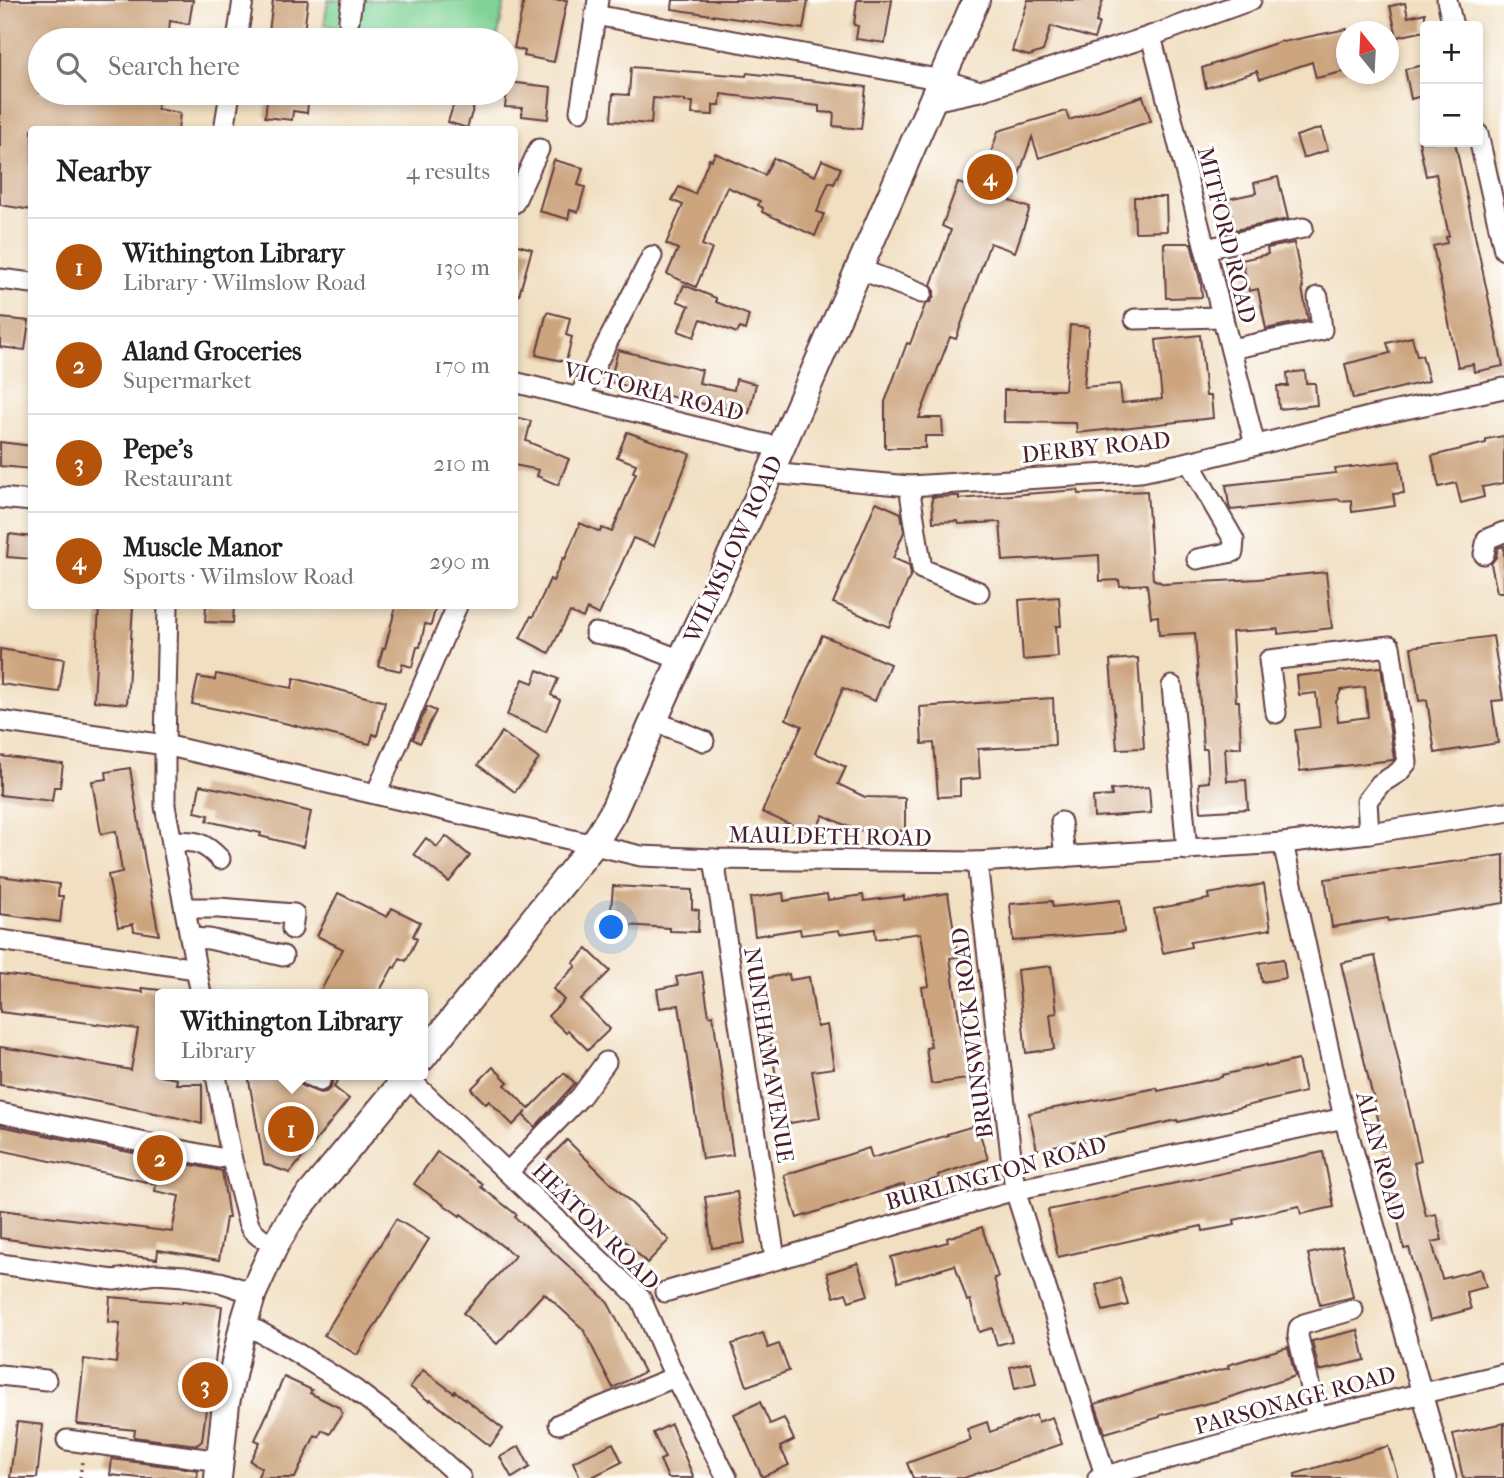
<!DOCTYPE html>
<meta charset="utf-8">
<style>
body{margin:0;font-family:"IM FELL French Canon",serif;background:#f2f2f2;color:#202124}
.controls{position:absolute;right:21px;top:21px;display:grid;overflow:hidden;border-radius:7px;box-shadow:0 4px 10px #0003}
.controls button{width:63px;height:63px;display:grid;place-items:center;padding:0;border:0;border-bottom:2px solid #e0e0e0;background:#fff;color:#202124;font:35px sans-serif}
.compass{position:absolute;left:1336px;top:21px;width:63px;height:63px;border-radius:50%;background:#fff;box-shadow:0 4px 10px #0003;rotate:342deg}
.you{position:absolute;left:612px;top:928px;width:24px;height:24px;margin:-18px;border:5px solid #fff;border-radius:50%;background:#1a73e8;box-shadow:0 0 0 10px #1a73e833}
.badge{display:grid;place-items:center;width:46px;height:46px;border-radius:50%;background:#b45309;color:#fff;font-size:23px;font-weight:700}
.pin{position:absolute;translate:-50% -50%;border:4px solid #fff;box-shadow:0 2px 7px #0006}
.popup{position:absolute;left:155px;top:989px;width:273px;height:91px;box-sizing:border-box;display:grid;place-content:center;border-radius:7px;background:#fff;filter:drop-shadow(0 2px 5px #0005);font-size:23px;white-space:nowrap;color:#757577}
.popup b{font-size:26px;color:#202124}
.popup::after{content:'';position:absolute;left:50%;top:100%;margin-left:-14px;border:14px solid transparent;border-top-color:#fff}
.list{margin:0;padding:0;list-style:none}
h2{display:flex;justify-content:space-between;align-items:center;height:91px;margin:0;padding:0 28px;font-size:30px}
h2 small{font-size:23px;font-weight:400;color:#757577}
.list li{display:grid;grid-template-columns:46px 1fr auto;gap:21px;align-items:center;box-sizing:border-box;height:98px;padding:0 28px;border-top:2px solid #e0e0e0}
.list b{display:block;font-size:26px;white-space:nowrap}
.list p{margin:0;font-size:23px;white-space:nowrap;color:#757577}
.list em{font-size:23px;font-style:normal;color:#757577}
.icon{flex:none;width:38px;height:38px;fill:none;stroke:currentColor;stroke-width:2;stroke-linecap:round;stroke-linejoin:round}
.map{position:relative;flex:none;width:1504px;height:1478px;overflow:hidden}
.search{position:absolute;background:#fff;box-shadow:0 4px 10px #0003;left:28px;top:28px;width:490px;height:77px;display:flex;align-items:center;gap:18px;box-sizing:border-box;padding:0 24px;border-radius:38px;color:#757577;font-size:26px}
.panel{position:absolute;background:#fff;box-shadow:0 4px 10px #0003;left:28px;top:126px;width:490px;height:483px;border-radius:7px}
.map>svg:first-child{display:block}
.green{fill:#7fd294;stroke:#647860;stroke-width:2}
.building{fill:#cca57f;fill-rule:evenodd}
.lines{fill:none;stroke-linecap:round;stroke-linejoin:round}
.minor-casing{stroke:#633c42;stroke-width:23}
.major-casing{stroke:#633c42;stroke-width:30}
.path{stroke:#633c42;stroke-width:3.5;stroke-dasharray:2 5;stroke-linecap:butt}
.minor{stroke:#fff;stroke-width:19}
.major{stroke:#fff;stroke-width:26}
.labels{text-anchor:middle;stroke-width:6;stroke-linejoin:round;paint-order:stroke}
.street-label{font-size:23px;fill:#4a1f2b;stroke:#fff}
</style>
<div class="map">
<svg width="1504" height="1478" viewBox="0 0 1504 1478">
<rect width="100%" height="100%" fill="#fff"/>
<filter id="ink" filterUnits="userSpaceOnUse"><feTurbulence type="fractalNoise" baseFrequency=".0143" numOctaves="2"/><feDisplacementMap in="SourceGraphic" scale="14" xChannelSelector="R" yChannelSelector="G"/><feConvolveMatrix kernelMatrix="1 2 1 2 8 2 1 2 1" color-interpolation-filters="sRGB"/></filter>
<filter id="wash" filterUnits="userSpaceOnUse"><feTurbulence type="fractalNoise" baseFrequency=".00686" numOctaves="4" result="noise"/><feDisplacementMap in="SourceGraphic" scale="28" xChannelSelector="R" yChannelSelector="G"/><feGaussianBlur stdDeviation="1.57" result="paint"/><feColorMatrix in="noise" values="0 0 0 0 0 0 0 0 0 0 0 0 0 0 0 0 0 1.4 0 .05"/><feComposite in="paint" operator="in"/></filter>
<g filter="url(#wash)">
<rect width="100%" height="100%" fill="#f1dfc1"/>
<polygon class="green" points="328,0 505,0 497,40 411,40 324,25"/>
<g id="blocks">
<g class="building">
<polygon points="0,0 193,0 189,24 170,21 168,40 40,40 40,93 160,93 157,109 180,113 178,130 32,130 32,210 0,205"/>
<polygon points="273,0 308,0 303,40 268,40"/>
<polygon points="524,0 567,0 554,62 524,56 525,51 514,48"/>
<polygon points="673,0 808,0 803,29 672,9"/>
<polygon points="857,0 892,0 885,43 856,39 858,26 854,25"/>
<polygon points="1028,0 1103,0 1096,22 1099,23 1094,39 1051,26 1043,51 1029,56 1012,51"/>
<polygon points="1405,3 1408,17 1425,13 1425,31 1397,37 1390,6"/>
<polygon points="1347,29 1347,71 1316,78 1312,62 1260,79 1257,71 1206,88 1202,68 1282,41 1283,42"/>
<polygon points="1425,65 1425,95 1411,99 1405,69"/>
<polygon points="631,67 746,76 747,73 866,87 861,129 833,126 834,113 819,112 819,106 721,94 720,105 713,105 713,115 692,114 693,102 685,102 685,100 653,98 651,124 611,121 613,94 629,95"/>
<polygon points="508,82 551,87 548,119 522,116 522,108 505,107"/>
<polygon points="268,93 309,93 307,113 293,111 292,120 265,117"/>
<polygon points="1143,96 1151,121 1039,158 1032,137 1010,201 1030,208 1015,252 990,243 956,339 950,337 919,418 942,418 943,436 925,436 925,448 885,448 885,402 907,343 910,344 925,305 930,302 934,297 934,290 931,285 951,230 942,226 958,183 974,188 983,164 987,166 998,131 1066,111 1069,120"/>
<polygon points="455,100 474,106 467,128 448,122"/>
<polygon points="1321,128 1328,150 1303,158 1296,136"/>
<polygon points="1419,142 1455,142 1503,366 1474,372 1473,364 1458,367 1433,246 1447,243 1446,237 1449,236 1436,174 1426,176"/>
<polygon points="715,153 765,175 773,158 815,176 822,160 841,168 834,184 829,182 817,212 824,214 815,236 762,212 763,208 758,205 760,201 727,187 702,245 712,249 696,287 667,274 678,249 666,244 683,205 672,200 679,187 695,194 709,159 712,160"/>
<polygon points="554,160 583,168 578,185 585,187 578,212 570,210 568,219 539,211"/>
<polygon points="1278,177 1288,219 1235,230 1228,199 1256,193 1254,183"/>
<polygon points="1134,197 1166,197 1167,231 1135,232"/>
<polygon points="1164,243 1191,243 1201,284 1202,297 1166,298"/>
<polygon points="1294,243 1303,287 1302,288 1308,320 1266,329 1258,289 1249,291 1242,260 1268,254 1267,248"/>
<polygon points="514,244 532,249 519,295 514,294"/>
<polygon points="684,285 716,298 716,302 749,315 745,330 740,328 737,333 701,319 694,337 678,331 689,306 677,301"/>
<polygon points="547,312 570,318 566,335 572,337 566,362 536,355"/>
<polygon points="0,318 29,321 25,350 0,347"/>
<polygon points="1070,325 1089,327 1084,387 1120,384 1122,403 1162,399 1156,340 1200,335 1206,396 1211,396 1213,418 1077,433 1076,423 1004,422 1004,390 1065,390"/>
<polygon points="1412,337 1417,356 1422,355 1429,381 1353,399 1345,364 1390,353 1387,343"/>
<polygon points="618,350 702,370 699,383 734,390 736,379 756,384 749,413 694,402 610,382"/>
<polygon points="1305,371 1306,383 1315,383 1317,405 1279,409 1277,386 1288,386 1287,373"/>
<polygon points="514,417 531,421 526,441 569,459 558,485 537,476 539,470 514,465"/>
<polygon points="627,432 690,454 654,546 633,538 599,615 587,609 583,618 570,612 549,653 520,638 531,616 533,617 550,579 553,581 563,558 565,559 580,523 600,532 602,528 612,532 636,473 633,472 636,464 617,457"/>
<polygon points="1504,436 1504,483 1482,487 1484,497 1461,503 1456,483 1439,487 1432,456 1486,443 1486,439"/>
<polygon points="0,442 32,446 32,469 0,466"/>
<polygon points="1400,461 1404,493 1393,494 1395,506 1352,512 1351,500 1340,501 1339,499 1231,510 1229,506 1226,485 1336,473 1335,469"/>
<polygon points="1078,490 1079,494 1147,491 1153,579 1164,584 1258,579 1326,572 1332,628 1278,634 1278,629 1232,632 1236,701 1239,701 1241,747 1225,748 1227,781 1246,780 1248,809 1201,812 1199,783 1209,782 1207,749 1203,749 1195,633 1159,635 1158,616 1151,617 1147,584 1120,586 1119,580 1100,581 1099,555 1003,561 1000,522 959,524 958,521 933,522 932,497 959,496 959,499"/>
<polygon points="876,502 901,513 904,532 893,558 909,565 911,574 889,627 833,603"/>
<polygon points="9,534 32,537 32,559 7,557"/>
<polygon points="1504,546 1504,592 1497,592 1491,564 1496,557 1498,548"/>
<polygon points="1059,597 1061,626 1056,626 1058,657 1023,660 1019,600"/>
<polygon points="99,606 133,606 127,704 94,701"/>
<polygon points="206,606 234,606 233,623 205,622"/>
<polygon points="396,606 436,606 431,625 425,624 420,647 417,647 412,667 402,664 401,671 378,666 383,648 385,648"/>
<polygon points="822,635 890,664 875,701 843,688 815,753 846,767 838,784 865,797 905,798 905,831 856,830 823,815 814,835 762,812 802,726 786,719"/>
<polygon points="1493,636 1503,700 1492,701 1498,743 1435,753 1427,700 1419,701 1411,647"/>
<polygon points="0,649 64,659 59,692 0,684"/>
<polygon points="1138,658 1144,748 1117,749 1110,660"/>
<path d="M1381,667L1394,759L1393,760L1300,771L1295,730L1320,727L1316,693L1299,695L1297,676ZM1365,687L1368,717L1338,721L1336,702L1341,690Z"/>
<polygon points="538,670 558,679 551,695 560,700 546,732 507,715 523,679 533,683"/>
<polygon points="216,674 292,688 294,678 385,702 377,736 373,734 370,744 276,721 192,704 198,677 215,680"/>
<polygon points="1053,698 1055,745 978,749 980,778 960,780 960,796 938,797 934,743 922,744 920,707"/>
<polygon points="427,707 436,711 420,743 413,739"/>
<polygon points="502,732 539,759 515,792 478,765"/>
<polygon points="0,756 63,764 60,787 54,787 52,801 0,795"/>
<polygon points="130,768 145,861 159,935 134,931 133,924 118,927 108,875 122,872 116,831 101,834 92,781 107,779 106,772"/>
<polygon points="200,785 248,795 311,812 303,847 260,836 261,833 207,821 209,815 195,812"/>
<polygon points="1149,787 1151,813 1094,817 1093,797 1112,796 1111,790"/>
<polygon points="446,836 470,856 449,882 414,854 426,838 437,847"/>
<polygon points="1504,855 1504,903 1389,921 1388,918 1332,927 1325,879"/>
<polygon points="0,876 59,884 58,896 63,896 60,922 0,914"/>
<polygon points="1264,884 1271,929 1190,942 1191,947 1163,953 1154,909 1209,899 1208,894"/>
<polygon points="613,886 692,890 692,909 699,910 698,932 670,931 670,928 610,924"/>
<polygon points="338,893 387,917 392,908 420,922 413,936 417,939 406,961 400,958 395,968 393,967 378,994 319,994 343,949 317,936"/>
<polygon points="783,893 784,901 827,894 828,900 863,895 864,901 904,896 904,900 948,893 958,957 950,958 968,1079 931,1084 926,1048 931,1047 922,987 929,986 921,933 876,939 875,929 840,934 839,930 801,935 800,929 755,936 750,898"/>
<polygon points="1120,900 1124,932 1013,941 1010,904 1052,901 1053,907"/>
<polygon points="587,949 610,971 581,1000 610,1029 588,1050 568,1030 566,1033 548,1016 564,1000 553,989 576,966 573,963"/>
<polygon points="1375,956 1421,1161 1414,1163 1426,1216 1436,1214 1442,1240 1432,1242 1442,1279 1481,1269 1486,1287 1466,1292 1471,1309 1430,1320 1409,1248 1404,1249 1390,1182 1392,1182 1380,1127 1341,963"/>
<polygon points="1283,959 1286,978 1262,982 1259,963"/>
<polygon points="1051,966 1057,1013 1050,1014 1054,1049 1026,1053 1017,970"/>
<polygon points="702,972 709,1016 713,1015 733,1155 702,1159 679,1005 660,1008 657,989 678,985 676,977"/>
<polygon points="0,974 143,992 142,988 160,990 160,1076 177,1079 176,1084 202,1084 202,1124 175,1117 32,1089 0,1085 0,1047 40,1053 131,1070 138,1029 0,1012"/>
<polygon points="789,974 790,980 809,977 817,1027 827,1025 834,1068 812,1071 820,1118 784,1124 769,1035 771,1034 762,979"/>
<polygon points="1298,1060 1305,1092 1178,1122 1177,1120 1085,1141 1084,1139 1037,1150 1029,1113 1157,1088 1158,1091 1222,1077 1222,1075 1265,1065 1266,1067"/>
<polygon points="493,1067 508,1082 505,1085 529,1109 564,1073 575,1083 535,1127 523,1115 527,1111 513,1125 489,1101 486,1104 471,1089"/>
<polygon points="248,1075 296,1075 297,1081 302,1086 320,1093 326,1092 331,1087 332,1081 330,1075 341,1075 334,1087 349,1099 290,1173 264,1164"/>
<polygon points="977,1125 988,1159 938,1175 939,1178 905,1188 904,1184 797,1218 784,1175 869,1148 872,1158 948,1135 947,1134"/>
<polygon points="0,1126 222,1171 229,1218 226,1218 219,1260 158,1250 157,1259 0,1238 0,1210 172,1232 179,1196 155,1191 156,1184 0,1150"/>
<polygon points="567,1140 669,1240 647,1263 545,1162"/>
<polygon points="437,1152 483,1184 481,1187 517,1215 515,1217 607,1301 644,1372 613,1388 583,1329 544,1293 497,1344 463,1313 515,1256 461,1214 460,1216 414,1184"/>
<polygon points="1323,1152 1334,1207 1301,1214 1299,1206 1234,1220 1235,1225 1203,1231 1202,1226 1155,1236 1154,1235 1058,1257 1048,1210"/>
<polygon points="737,1192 745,1243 712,1248 705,1197"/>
<polygon points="396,1219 429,1239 357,1355 324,1335"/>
<polygon points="982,1227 998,1277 994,1278 1012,1341 997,1345 992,1328 979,1332 970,1300 967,1301 955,1265 898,1282 891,1257 948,1242 947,1238"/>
<polygon points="1342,1246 1353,1297 1320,1305 1308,1254"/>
<polygon points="858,1263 868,1295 849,1301 846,1293 834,1297 827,1273"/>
<polygon points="1120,1278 1128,1305 1103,1311 1096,1285"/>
<polygon points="110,1297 182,1303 182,1301 222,1306 213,1378 210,1378 202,1441 197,1445 134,1437 135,1430 77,1424 84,1359 116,1363 120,1323 108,1322"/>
<polygon points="1358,1330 1365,1360 1319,1371 1312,1341"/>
<polygon points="763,1333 768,1348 779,1344 789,1371 747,1386 732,1344"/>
<polygon points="1288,1347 1295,1376 1221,1400 1160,1415 1160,1417 1105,1433 1095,1404 1154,1386 1229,1368 1228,1365"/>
<polygon points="1031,1362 1036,1384 1015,1389 1010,1367"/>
<polygon points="423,1370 454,1393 455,1391 503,1429 490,1446 431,1400 429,1401 410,1387"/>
<polygon points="284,1377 312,1390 310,1393 340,1408 342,1414 330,1434 322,1430 319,1437 315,1435 295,1478 257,1478 262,1468 250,1461 260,1442 255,1440"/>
<polygon points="760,1402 770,1424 784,1418 794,1440 780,1447 789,1465 762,1477 734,1414"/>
<polygon points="1036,1415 1038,1422 1052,1417 1062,1444 964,1478 913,1478 907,1463 971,1440 967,1429 987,1422 990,1432"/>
<polygon points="17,1422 43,1425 37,1478 10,1478"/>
<polygon points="1504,1423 1504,1478 1463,1478 1453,1434"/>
<polygon points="671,1424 694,1478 668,1478 660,1460 665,1458 653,1433"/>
<polygon points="613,1443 622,1462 590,1478 580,1478 573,1462"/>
<polygon points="519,1446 530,1467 512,1478 500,1457"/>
<polygon points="1388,1446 1398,1478 1295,1478 1295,1474"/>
<polygon points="112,1459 198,1470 197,1478 141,1478 110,1475"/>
</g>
</g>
</g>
<g filter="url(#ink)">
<use href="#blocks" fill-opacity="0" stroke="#633c42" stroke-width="2"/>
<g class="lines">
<g class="minor-casing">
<g id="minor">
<polyline points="1447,0 1453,26"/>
<polyline points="595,15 942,80 980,91"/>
<polyline points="349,20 352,0"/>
<polyline points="1151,36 1255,445"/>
<polyline points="237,40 243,0"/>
<polyline points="933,101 980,91 1151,36 1251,0"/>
<polyline points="580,111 598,0"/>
<polyline points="224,130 230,93"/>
<polyline points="1478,134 1504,250"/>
<polyline points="514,203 539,149"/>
<polyline points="1205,249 1303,228"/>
<polyline points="859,269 922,293"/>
<polyline points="0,279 32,283"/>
<polyline points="1135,319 1223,317"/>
<polyline points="1231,349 1322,330 1318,297"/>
<polyline points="514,382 781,448"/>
<polyline points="579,397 652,256"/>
<polyline points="1189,462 1234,540 1233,552 1197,559"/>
<polyline points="770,473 909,486 1141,472 1189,462 1373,416 1504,388"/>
<polyline points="909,486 922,569 979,592"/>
<polyline points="0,498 32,501"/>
<polyline points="1484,554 1487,539 1504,532"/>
<polyline points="168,606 165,745 165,806 201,994"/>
<polyline points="595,633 627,639 681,660"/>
<polyline points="1172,686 1187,850"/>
<polyline points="1276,713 1269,660 1390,646 1407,762 1399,772 1380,784 1367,801 1369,833"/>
<polyline points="0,721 165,745 641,856 714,859 977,862 1283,843 1369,833 1504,812"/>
<polyline points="654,721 704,741"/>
<polyline points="376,794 457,606"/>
<polyline points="1061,822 1065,857"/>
<path d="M172,841C195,841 203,841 220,859"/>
<polyline points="1283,843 1344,1118 1446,1478"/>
<polyline points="714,859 775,1259"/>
<polyline points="977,862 1015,1190 1106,1478"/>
<polyline points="185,908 219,908 294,914 292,929"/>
<polyline points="190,938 209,939 283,956"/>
<polyline points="0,940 196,969"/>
<polyline points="216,1075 231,1156 248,1222 251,1229 260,1237"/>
<polyline points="308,1075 320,1081"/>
<polyline points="407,1077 641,1299 675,1377 727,1478"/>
<polyline points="0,1113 219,1158 231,1156"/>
<polyline points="508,1172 581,1096 606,1062"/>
<polyline points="0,1264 114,1280 155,1274 185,1276 220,1282 253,1293"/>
<polyline points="665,1292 1015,1190 1344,1118"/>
<polyline points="243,1326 258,1331 292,1350 354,1389 403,1426 461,1478"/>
<polyline points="0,1375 46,1380"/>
<polyline points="1317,1418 1298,1336 1299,1328 1304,1324 1353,1310"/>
<polyline points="559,1424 675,1377"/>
<polyline points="67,1440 220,1461"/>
<polyline points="1098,1478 1317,1418 1504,1374"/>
</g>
</g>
<g class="major-casing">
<g id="major">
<polyline points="422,1058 593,845 612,814 681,660 770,473 976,0"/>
<polyline points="218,1478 226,1403 243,1326 253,1293 275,1245 293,1215 409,1075"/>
</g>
</g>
<polyline class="path" points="80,1478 82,1461"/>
<use href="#minor" class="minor"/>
<use href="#major" class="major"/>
</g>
</g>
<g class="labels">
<g class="street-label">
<text transform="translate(1227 235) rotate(76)" y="8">MITFORD ROAD</text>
<text transform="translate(654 391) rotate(14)" y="8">VICTORIA ROAD</text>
<text transform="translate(1096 447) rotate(-6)" y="8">DERBY ROAD</text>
<text transform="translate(733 549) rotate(-65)" y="8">WILMSLOW ROAD</text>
<text transform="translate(830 836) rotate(1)" y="8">MAULDETH ROAD</text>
<text transform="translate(972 1033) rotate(-97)" y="8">BRUNSWICK ROAD</text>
<text transform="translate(769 1055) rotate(81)" y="8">NUNEHAM AVENUE</text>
<text transform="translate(1381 1156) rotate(75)" y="8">ALAN ROAD</text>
<text transform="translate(996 1173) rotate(-15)" y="8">BURLINGTON ROAD</text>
<text transform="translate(596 1226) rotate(45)" y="8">HEATON ROAD</text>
<text transform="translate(1295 1400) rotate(-15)" y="8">PARSONAGE ROAD</text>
</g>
</g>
</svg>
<div class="controls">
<button>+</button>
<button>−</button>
</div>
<svg class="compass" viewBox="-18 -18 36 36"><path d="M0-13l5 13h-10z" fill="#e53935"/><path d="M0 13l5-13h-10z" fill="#757577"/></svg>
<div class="you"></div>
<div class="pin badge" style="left:291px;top:1129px">1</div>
<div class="popup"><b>Withington Library</b>Library</div>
<div class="pin badge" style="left:160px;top:1158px">2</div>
<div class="pin badge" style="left:205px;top:1385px">3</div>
<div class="pin badge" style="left:990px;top:177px">4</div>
<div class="search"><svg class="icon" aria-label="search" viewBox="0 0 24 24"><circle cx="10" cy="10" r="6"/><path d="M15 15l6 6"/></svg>Search here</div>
<section class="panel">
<h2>Nearby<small>4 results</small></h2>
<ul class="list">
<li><span class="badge">1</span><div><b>Withington Library</b><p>Library · Wilmslow Road</p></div><em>130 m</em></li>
<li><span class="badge">2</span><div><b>Aland Groceries</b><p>Supermarket</p></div><em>170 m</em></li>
<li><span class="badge">3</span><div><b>Pepe's</b><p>Restaurant</p></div><em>210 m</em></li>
<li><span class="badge">4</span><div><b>Muscle Manor</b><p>Sports · Wilmslow Road</p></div><em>290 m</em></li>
</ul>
</section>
</div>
